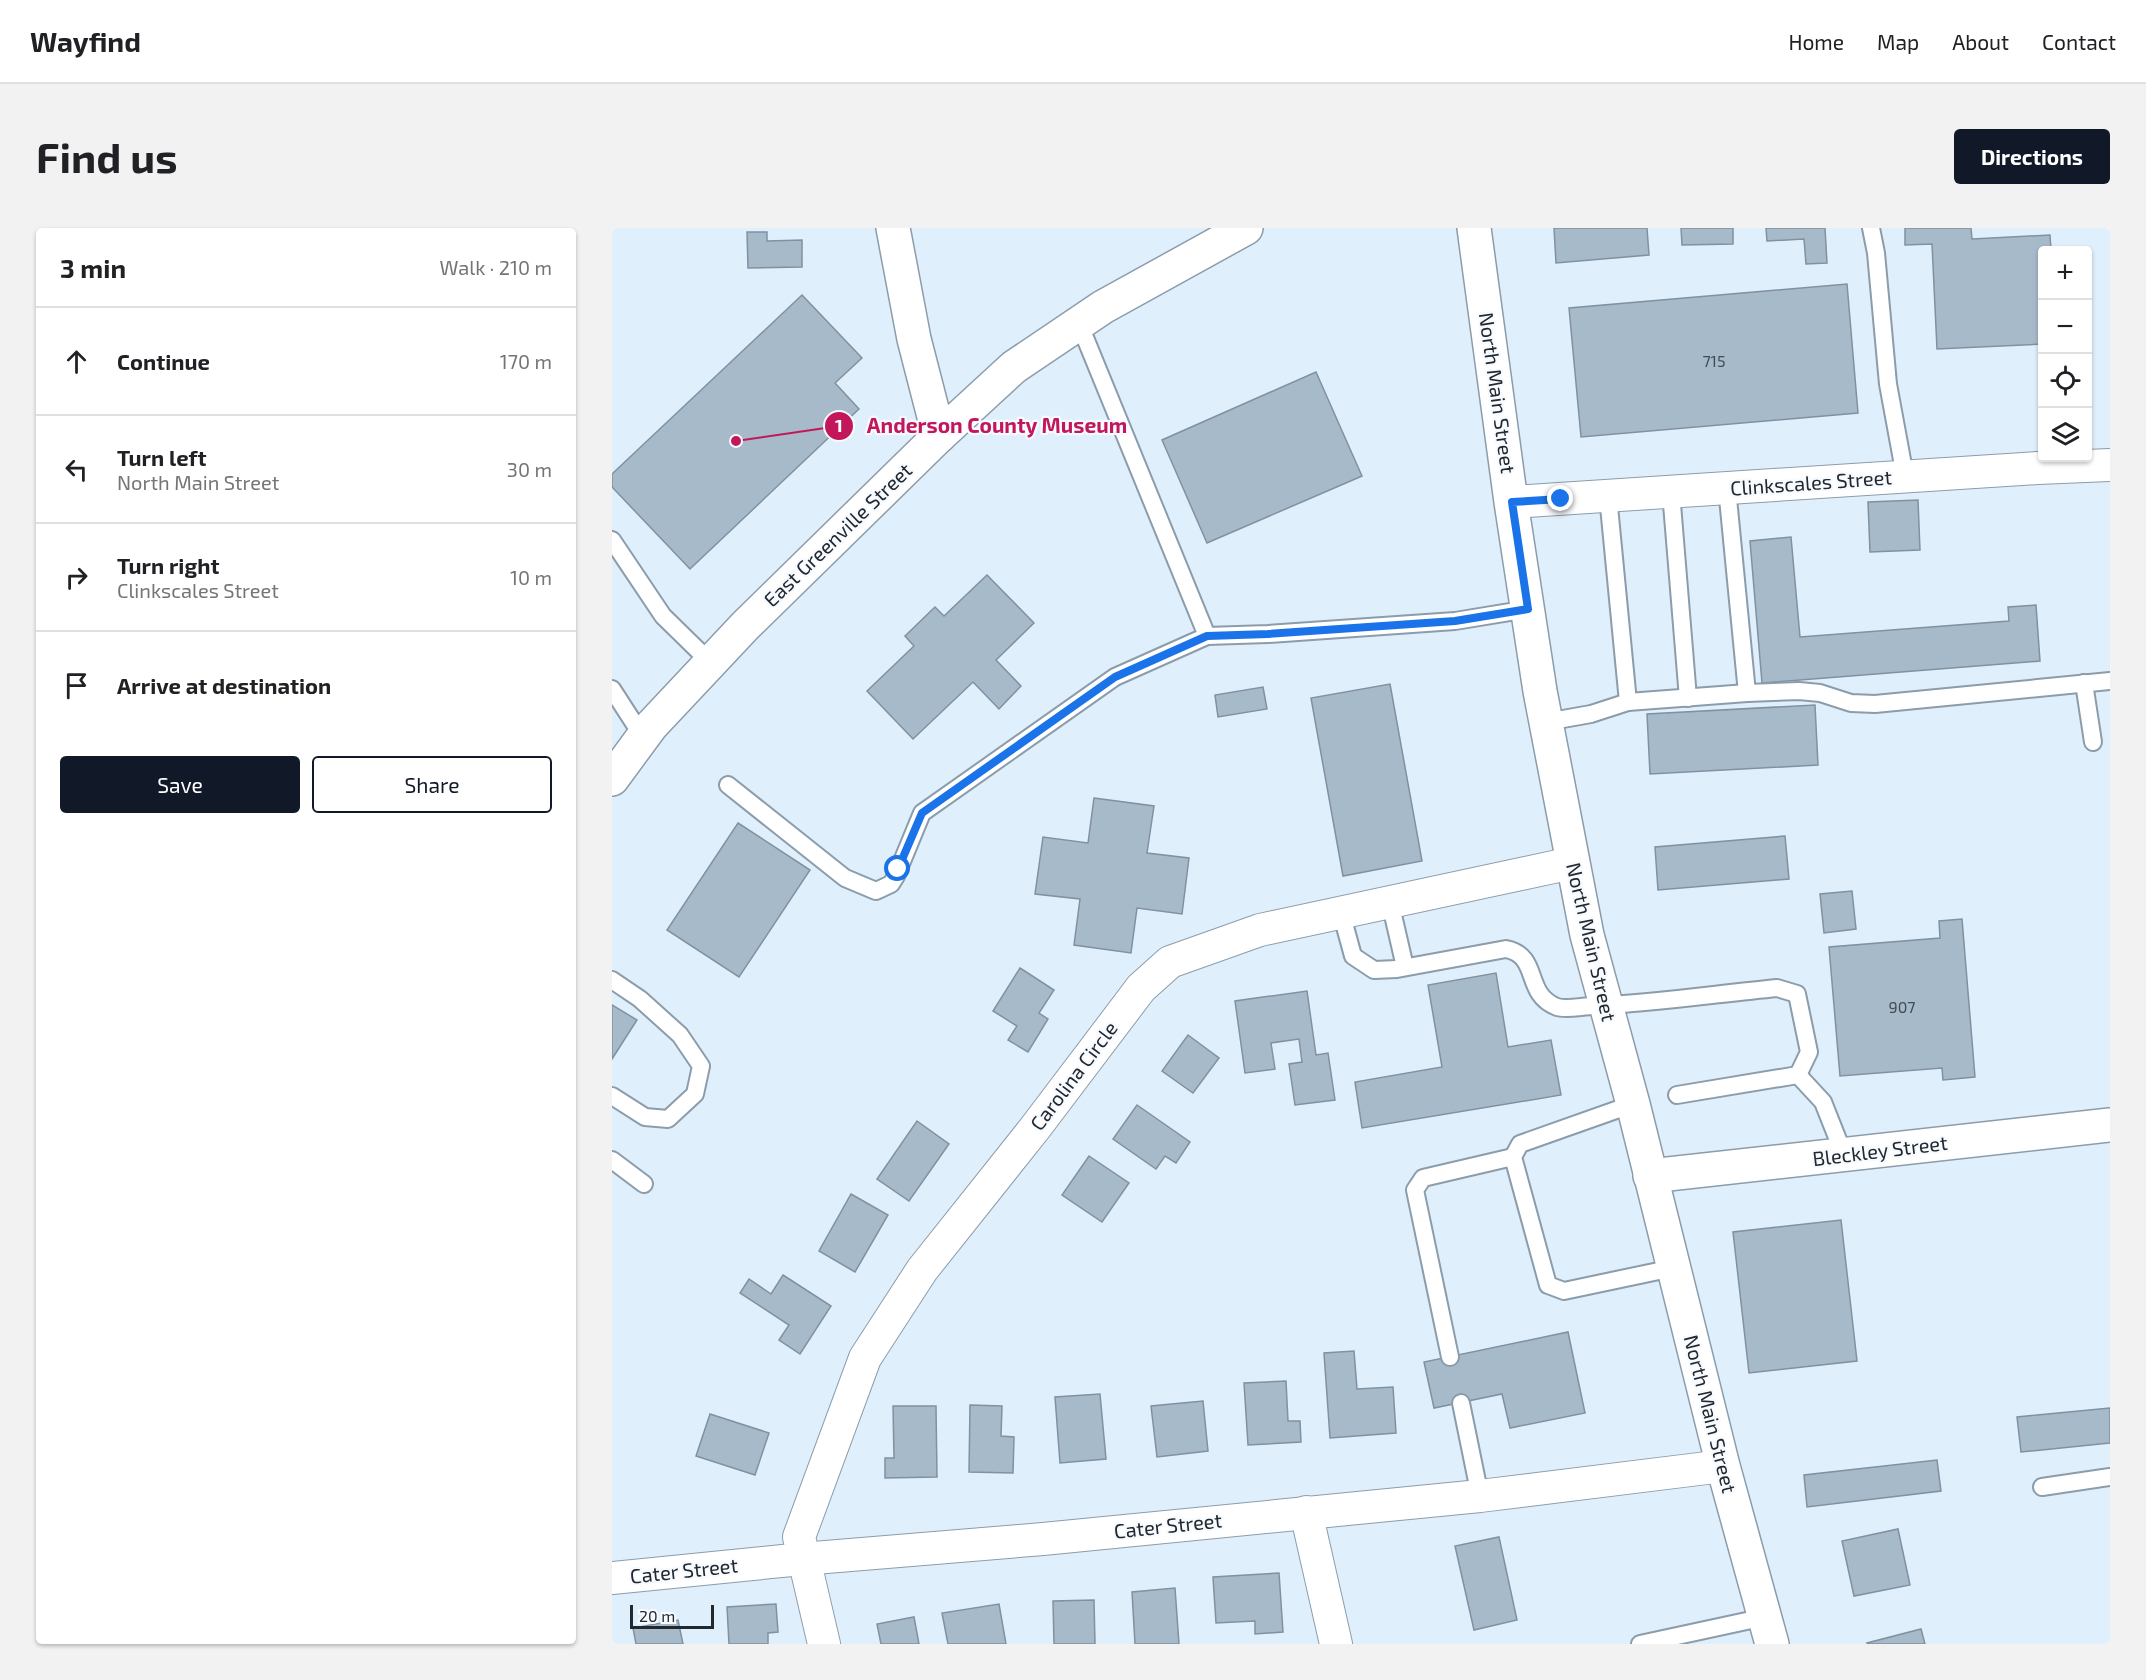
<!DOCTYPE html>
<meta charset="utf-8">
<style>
body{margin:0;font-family:"Exo 2",sans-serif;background:#f2f2f2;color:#202124}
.controls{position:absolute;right:18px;top:18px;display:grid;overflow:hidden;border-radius:6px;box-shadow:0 2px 4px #0004}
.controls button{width:54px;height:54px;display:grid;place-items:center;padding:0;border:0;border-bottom:2px solid #e0e0e0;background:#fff;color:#202124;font:30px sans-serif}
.scale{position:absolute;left:18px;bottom:15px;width:84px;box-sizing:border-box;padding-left:6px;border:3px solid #21282e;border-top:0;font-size:16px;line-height:21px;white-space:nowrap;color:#21282e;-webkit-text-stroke:4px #f7fafe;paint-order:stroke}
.stop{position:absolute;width:18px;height:18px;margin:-14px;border:4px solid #1a73e8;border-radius:50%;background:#fff}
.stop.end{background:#1a73e8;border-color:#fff;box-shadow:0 2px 6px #0008}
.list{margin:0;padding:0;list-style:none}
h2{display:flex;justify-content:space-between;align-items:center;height:78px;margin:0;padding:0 24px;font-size:26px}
h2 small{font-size:20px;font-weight:400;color:#757577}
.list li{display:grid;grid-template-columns:39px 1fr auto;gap:18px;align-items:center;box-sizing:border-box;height:108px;padding:0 24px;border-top:2px solid #e0e0e0}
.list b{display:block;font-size:22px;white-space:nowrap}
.list p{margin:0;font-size:20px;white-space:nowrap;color:#757577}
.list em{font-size:20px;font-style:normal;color:#757577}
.actions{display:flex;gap:12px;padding:18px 24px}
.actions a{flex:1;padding:14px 0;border:2px solid #111827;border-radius:6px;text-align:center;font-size:21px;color:#111827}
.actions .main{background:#111827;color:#fff}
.icon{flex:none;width:33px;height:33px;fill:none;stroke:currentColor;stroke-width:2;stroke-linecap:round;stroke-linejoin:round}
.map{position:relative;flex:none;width:1498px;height:1416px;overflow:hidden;border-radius:6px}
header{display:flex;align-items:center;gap:36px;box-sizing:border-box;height:84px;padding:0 30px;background:#fff;border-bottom:2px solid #e0e0e0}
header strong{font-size:28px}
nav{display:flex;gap:33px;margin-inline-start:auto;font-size:21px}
.intro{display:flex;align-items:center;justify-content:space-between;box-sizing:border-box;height:144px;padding:0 36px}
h1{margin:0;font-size:42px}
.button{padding:15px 27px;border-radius:6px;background:#111827;color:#fff;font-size:21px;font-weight:700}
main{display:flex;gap:36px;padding:0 36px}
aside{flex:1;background:#fff;border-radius:6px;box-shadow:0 2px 4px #0004}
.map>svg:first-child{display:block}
.building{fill:#a7bac9;stroke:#8091a0;stroke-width:1.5}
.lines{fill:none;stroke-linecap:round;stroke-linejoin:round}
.lane-casing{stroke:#8b9cab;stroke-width:20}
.street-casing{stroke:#8b9cab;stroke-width:34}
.secondary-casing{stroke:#8b9cab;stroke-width:36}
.primary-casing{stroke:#8b9cab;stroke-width:36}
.lane{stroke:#fff;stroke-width:16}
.street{stroke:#fff;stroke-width:32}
.secondary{stroke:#fff;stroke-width:33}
.primary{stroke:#fff;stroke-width:33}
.route{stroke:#1a73e8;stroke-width:8}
.labels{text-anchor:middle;stroke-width:4.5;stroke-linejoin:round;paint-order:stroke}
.number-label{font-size:16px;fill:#424c55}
.street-label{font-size:20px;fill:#21282e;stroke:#f7fafe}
.leader{fill:none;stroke:#c2185b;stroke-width:2}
.callout-dot{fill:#c2185b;stroke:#f7fafe;stroke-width:2}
.mark-label{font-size:18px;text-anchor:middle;font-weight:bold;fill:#fff}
.callout-label{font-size:21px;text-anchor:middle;font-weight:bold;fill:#c2185b;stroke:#f7fafe;stroke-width:4.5;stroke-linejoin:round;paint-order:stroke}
</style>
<header>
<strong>Wayfind</strong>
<nav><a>Home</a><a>Map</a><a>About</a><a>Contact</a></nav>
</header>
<div class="intro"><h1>Find us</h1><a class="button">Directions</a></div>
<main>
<aside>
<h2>3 min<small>Walk · 210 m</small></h2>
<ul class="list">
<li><svg class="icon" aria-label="ahead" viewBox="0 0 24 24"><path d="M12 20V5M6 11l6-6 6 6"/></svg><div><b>Continue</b></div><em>170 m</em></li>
<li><svg class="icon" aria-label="left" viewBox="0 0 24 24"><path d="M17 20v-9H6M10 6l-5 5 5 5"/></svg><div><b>Turn left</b><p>North Main Street</p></div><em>30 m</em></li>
<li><svg class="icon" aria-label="right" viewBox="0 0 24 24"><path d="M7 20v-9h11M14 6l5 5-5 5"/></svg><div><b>Turn right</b><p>Clinkscales Street</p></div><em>10 m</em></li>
<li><svg class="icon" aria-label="arrive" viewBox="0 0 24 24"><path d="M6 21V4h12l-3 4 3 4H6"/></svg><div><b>Arrive at destination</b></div></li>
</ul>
<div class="actions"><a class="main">Save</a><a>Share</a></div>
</aside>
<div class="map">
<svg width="1498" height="1416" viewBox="0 0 1498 1416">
<rect width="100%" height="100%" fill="#e0effc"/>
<g class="building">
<polygon points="942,0 1035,0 1037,27 944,35"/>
<polygon points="1069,0 1121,0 1121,16 1070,17"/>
<polygon points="1154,0 1213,0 1215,35 1194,36 1192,11 1155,13"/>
<polygon points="1293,0 1359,0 1360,11 1438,7 1439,22 1430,22 1430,116 1325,121 1320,16 1293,17"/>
<polygon points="135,4 155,4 155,13 190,12 190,39 136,40"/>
<polygon points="1235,56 1246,185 969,209 957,80"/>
<polygon points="190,67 250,130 223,155 247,181 78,341 0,259 0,246"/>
<polygon points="704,144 750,248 595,315 550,212"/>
<polygon points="1306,272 1308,322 1258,324 1256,274"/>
<polygon points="1179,309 1188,409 1397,393 1396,379 1424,377 1428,433 1150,455 1138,313"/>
<polygon points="375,347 422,395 384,432 409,458 387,481 361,454 301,511 255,463 302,418 293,408 323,379 332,388"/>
<polygon points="778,456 810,633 731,648 699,470"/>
<polygon points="651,459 655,481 606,489 603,467"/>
<polygon points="1203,477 1206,537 1038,546 1035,486"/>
<polygon points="482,570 542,578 535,625 577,630 570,686 525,680 519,725 462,717 468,671 423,666 431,609 476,615"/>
<polygon points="126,595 198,642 127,749 55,702"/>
<polygon points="1173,608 1177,651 1046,662 1043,619"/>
<polygon points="1240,663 1244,701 1212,705 1208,666"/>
<polygon points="1350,691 1363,849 1331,852 1330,840 1228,848 1217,719 1328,710 1327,693"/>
<polygon points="408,740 442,762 427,785 436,791 416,824 396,812 405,798 381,783"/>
<polygon points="884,745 896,819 939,812 949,867 750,900 743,854 830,839 816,757"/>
<polygon points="695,763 704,827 716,825 723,872 683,877 677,836 690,834 687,811 659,815 663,841 633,845 623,773"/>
<polygon points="0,777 25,792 0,831"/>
<polygon points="576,807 607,830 581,865 550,843"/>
<polygon points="525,877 578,914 564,935 553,928 544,941 501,911"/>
<polygon points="305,893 337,916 297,973 265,951"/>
<polygon points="477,928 517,955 490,994 450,967"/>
<polygon points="239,966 276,987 243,1044 207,1023"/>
<polygon points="1229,992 1245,1133 1137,1145 1121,1004"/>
<polygon points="171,1047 219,1078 188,1126 167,1112 177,1097 128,1065 137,1051 159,1066"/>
<polygon points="956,1104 973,1185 898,1200 890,1166 822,1180 812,1134"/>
<polygon points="742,1123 745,1161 781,1159 784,1205 718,1210 712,1125"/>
<polygon points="674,1153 676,1193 688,1193 689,1214 636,1217 632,1155"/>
<polygon points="488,1166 494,1231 448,1235 443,1169"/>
<polygon points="591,1173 596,1223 545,1229 539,1178"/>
<polygon points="358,1177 390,1178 389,1208 402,1209 401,1245 357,1244"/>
<polygon points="281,1178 324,1178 325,1249 273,1250 273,1230 282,1230"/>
<polygon points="1498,1180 1498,1215 1409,1224 1405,1189"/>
<polygon points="98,1186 157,1205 143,1247 84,1228"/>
<polygon points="1325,1232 1329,1263 1195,1279 1192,1247"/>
<polygon points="1286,1301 1298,1357 1242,1368 1230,1313"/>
<polygon points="887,1309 905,1392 862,1402 843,1318"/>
<polygon points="667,1345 671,1404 643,1406 643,1393 604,1395 601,1349"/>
<polygon points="563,1360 567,1416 523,1416 520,1364"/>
<polygon points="482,1372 483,1416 442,1416 441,1373"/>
<polygon points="164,1376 166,1404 156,1405 156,1416 117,1416 115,1379"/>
<polygon points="387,1376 394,1416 336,1416 330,1385"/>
<polygon points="302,1389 307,1416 269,1416 265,1396"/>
<polygon points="66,1392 71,1416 24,1416 21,1400"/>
<polygon points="1309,1401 1313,1416 1256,1416 1255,1415"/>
</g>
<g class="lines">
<g class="lane-casing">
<g id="lane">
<polyline points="1259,0 1264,25 1276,156 1293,248"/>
<polyline points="467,95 595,408"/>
<polyline points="1115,260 1135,465"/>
<polyline points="1059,264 1076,470"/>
<polyline points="996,268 1016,474"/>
<polyline points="0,312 51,388 98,434"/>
<polyline points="1472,455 1481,514"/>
<polyline points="0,461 31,509"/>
<polyline points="934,494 979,486 1016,474 1135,465 1187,463 1208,465 1239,475 1263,476 1498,453"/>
<polyline points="116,557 233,650 264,663 279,656 284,648 310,585 503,449 595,408 656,406 843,393 916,381"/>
<polyline points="778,674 793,739"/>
<path d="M729,684L741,728L762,742L785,741L894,721C929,728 911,766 945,779C955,782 971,778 982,778C1043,775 1104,766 1165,760L1185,766L1197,824L1186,847"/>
<polyline points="0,752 28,771 68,807 89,838 83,866 56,891 33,889 0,868"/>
<polyline points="1065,867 1186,847 1211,874 1232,927"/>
<polyline points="1021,876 908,916 901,929 936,1057 952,1063 1061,1040"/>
<polyline points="0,932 32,956"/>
<polyline points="838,1129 803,962 811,950 901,929"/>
<polyline points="849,1175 868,1268"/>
<polyline points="1430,1259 1498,1249"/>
<polyline points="1028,1416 1153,1389"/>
</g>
</g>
<g class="street-casing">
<g id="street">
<polyline points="899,274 1426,240 1498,237"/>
<polyline points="694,1284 724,1416"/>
<polyline points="0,1350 190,1331 431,1311 868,1268 1111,1238"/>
<polyline points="212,1416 187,1309 253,1130 310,1042 423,900 529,760 558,734 648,702 960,635"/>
</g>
</g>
<g class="secondary-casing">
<g id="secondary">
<polyline points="281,0 302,111 327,208"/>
<polyline points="1038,948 1498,897"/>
</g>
</g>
<g class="primary-casing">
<g id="primary">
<polyline points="862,0 899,274 928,463 975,707 1021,876 1111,1238 1160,1416"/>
<polyline points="0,551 39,498 133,398 327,208 402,139 491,79 634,0"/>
</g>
</g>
<use href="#lane" class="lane"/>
<use href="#street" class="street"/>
<use href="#secondary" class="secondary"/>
<use href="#primary" class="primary"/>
</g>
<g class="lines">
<polyline class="route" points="286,641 310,585 503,449 595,408 656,406 843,393 916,381 900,274 949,271"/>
</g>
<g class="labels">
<g class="number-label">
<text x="1102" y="139">715</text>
<text x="1290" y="785">907</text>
</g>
<g class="street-label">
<text transform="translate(885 165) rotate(82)" y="7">North Main Street</text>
<text transform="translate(1199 255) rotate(-4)" y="7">Clinkscales Street</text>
<text transform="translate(226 307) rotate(-44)" y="7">East Greenville Street</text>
<text transform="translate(979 714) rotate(77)" y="7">North Main Street</text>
<text transform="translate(462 848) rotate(-53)" y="7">Carolina Circle</text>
<text transform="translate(1268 923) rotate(-7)" y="7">Bleckley Street</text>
<text transform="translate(1098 1186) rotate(76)" y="7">North Main Street</text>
<text transform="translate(556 1298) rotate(-6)" y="7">Cater Street</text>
<text transform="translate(72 1343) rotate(-6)" y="7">Cater Street</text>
</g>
</g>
<path class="leader" d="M124 213L227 198"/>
<g class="callout-dot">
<circle cx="124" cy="213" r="6"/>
<circle cx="227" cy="198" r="15"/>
</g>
<g class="mark-label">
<text x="227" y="204">1</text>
</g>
<g class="callout-label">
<text x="385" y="205">Anderson County Museum</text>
</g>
</svg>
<div class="controls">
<button>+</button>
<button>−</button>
<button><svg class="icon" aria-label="locate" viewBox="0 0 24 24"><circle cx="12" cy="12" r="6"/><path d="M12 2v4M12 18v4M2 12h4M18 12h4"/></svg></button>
<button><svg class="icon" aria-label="layers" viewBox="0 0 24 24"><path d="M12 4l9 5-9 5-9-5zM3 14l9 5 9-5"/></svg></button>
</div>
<div class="scale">20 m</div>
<div class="stop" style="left:286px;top:641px"></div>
<div class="stop end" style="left:949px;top:271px"></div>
</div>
</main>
